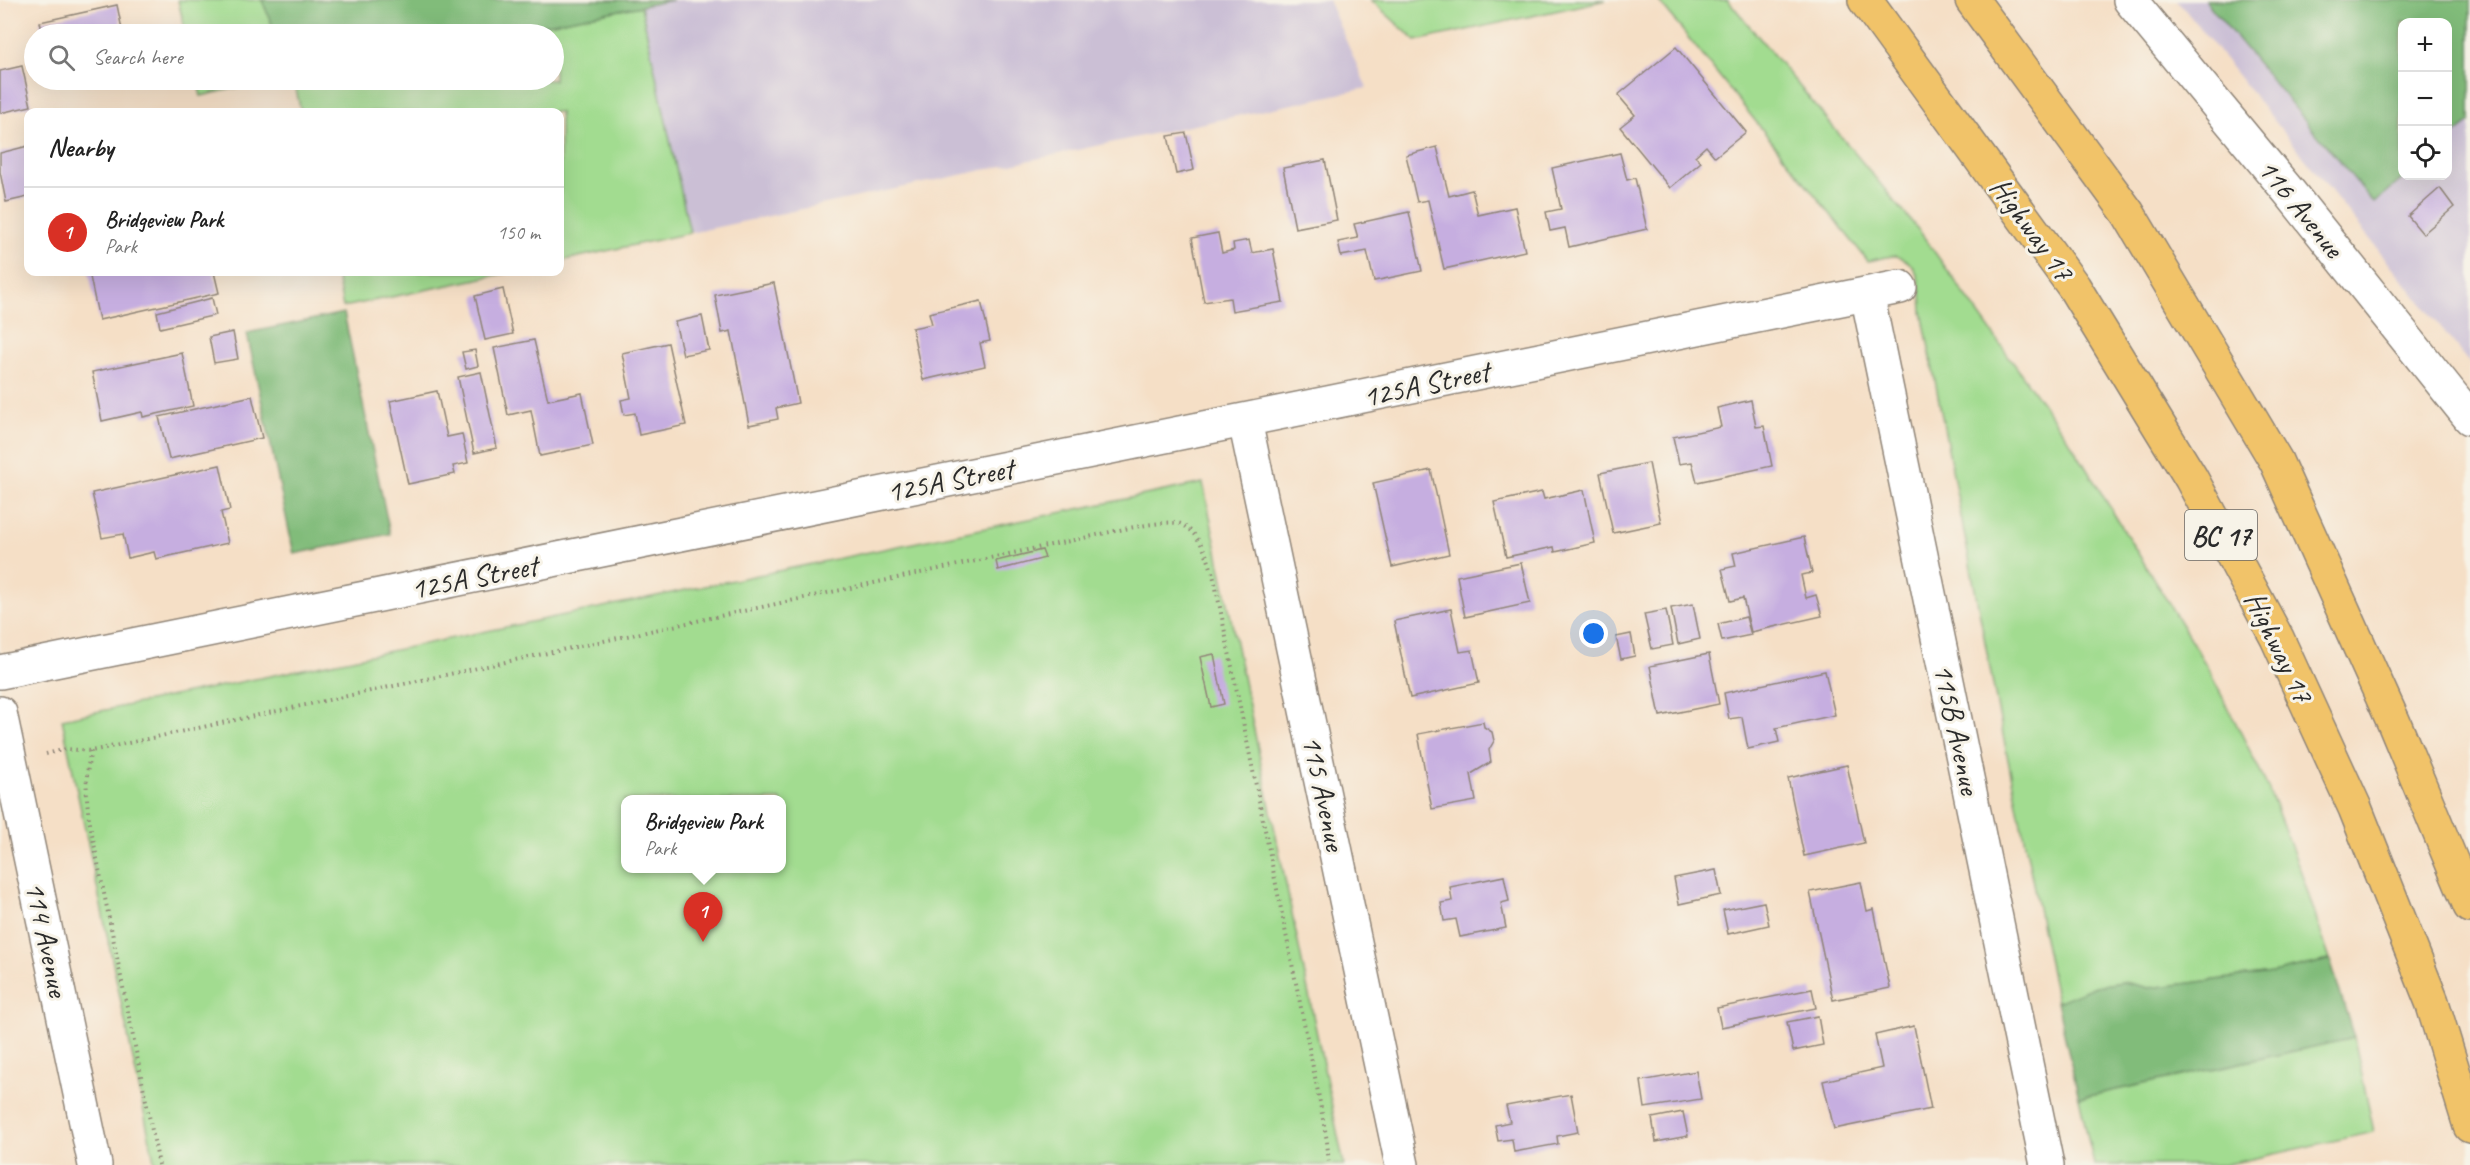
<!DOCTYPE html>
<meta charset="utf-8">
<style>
body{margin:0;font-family:Caveat,sans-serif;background:#f6f6f6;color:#222}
.controls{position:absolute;right:18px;top:18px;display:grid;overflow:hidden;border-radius:12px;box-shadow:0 6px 24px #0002}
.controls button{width:54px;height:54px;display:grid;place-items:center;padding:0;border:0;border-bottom:2px solid #e0e0e0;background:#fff;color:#222;font:30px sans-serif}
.you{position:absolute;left:1594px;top:634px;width:21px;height:21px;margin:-15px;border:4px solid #fff;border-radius:50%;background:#1a73e8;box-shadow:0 0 0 9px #1a73e833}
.badge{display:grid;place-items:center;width:39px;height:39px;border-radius:50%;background:#d93025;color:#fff;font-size:20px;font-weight:700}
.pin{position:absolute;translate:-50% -50px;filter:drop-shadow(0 2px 3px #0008)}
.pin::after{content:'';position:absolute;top:32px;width:21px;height:18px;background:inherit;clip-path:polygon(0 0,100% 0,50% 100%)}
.popup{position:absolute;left:621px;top:795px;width:165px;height:78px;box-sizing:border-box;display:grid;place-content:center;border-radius:12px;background:#fff;filter:drop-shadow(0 2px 4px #0005);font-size:20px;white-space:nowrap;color:#767676}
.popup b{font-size:22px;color:#222}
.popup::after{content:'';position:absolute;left:50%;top:100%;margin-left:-12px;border:12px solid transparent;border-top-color:#fff}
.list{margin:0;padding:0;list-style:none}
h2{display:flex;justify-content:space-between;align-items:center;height:78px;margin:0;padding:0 24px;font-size:26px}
h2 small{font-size:20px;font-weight:400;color:#767676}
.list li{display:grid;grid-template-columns:39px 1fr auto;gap:18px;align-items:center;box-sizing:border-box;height:90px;padding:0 24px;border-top:2px solid #e0e0e0}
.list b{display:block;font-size:22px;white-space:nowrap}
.list p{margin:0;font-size:20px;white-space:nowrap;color:#767676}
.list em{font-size:20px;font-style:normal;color:#767676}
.icon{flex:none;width:33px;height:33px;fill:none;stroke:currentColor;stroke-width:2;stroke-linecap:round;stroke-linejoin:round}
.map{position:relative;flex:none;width:2470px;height:1165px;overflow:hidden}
.search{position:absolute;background:#fff;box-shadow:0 6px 24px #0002;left:24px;top:24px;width:540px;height:66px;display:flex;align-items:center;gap:15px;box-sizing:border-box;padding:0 21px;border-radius:33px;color:#767676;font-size:22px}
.panel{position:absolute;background:#fff;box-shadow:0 6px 24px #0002;left:24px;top:108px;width:540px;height:168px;border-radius:12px}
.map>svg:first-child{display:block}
.industrial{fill:#cbbfd5;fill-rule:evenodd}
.green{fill:#a2dc90;stroke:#66845e;stroke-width:1.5;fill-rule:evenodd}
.forest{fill:#81bc7a;stroke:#567452;stroke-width:1.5}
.building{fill:#c6aee0}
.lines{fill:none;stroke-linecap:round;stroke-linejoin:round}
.minor-casing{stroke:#908578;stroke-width:36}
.highway-casing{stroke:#908578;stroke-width:36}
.path{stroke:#908578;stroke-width:4;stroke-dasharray:1.5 4.5;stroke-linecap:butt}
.minor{stroke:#fff;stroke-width:33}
.highway{stroke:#f1c369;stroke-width:33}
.labels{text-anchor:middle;stroke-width:6;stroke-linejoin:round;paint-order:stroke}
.shield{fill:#f7f3e8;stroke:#686764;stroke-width:1.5}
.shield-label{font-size:28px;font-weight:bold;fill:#2b2b2b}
.street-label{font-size:30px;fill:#2b2b2b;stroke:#f7f3e8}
</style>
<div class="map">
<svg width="2470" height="1165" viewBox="0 0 2470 1165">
<rect width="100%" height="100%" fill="#f7f3e8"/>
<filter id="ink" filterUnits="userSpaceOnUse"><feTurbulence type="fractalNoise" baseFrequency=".0167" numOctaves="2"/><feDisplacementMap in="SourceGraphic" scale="12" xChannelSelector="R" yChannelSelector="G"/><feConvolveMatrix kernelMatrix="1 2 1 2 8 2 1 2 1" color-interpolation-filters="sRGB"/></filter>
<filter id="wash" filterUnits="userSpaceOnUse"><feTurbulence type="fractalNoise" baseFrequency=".008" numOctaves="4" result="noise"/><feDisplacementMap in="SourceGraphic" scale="24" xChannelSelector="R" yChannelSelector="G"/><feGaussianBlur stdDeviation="1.35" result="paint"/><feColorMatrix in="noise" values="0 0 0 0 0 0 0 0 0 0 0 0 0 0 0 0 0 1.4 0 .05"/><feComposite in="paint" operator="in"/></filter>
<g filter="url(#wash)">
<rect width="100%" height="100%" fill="#f5dfc6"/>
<g class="industrial">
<polygon points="673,0 1328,0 1367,88 690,233 641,6"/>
<path d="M2177,0H2470V363ZM2402,22H2448V176H2402Z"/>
</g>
<g class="green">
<polygon points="178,0 262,0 276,34 186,34"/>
<polygon points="1371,0 1606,0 1416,41"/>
<path d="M1658,0H1728L1921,233L2072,445L2205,663L2242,735L2269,790L2301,872L2330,960L2273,973L2149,988L2123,982L2096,986L2057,1002L1997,705L1922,312C1921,292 1922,262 1896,256C1889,255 1876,260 1868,261Z"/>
<polygon points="641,6 690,233 560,261 560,112 301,112 294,80 554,80 554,34 495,34"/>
<polygon points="197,80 269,80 201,96"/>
<polygon points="336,272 511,272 343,307"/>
<path d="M1203,483L1344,1165H155L62,719ZM625,800H781V868H625Z"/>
<polygon points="2354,1038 2374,1132 2224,1165 2094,1165 2079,1098"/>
</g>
<g class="forest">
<polygon points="262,0 673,0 495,34 276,34"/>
<polygon points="2205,0 2470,0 2470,122 2448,139 2448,22 2402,22 2402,176 2406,176 2374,203"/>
<polygon points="344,313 390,534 294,554 247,333"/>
<polygon points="2330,960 2354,1038 2079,1098 2057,1002 2096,986 2123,982 2149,988 2272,973"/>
</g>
<g id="blocks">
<g class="building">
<polygon points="117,5 123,34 43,34 40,22"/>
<polygon points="1676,47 1746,132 1715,157 1706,146 1695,156 1701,162 1670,188 1620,127 1635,115 1618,95"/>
<polygon points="22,66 31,106 0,113 0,71"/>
<polygon points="1186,133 1194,170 1176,174 1168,136"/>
<polygon points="28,146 28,197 6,202 0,172 0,153"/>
<polygon points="1437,147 1449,196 1472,190 1478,215 1515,207 1525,251 1444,269 1428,200 1417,202 1406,155"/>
<polygon points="1620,153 1627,180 1635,178 1647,229 1569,247 1565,228 1550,231 1546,212 1561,209 1552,168"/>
<polygon points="1325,160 1337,220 1295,228 1283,168"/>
<polygon points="2440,188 2454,207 2423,234 2408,216"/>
<polygon points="1409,212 1422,271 1374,281 1367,251 1341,256 1338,242 1358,238 1354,224"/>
<polygon points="1218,233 1222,253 1234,250 1233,243 1249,240 1252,253 1273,249 1283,302 1232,311 1230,298 1204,302 1192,238"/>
<polygon points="89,272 214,272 219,293 99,320"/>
<polygon points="774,283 798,403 776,408 778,419 749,425 731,331 722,333 715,295"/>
<polygon points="503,289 513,334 485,340 475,296"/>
<polygon points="212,298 216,315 160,328 157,312"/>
<polygon points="981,301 990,341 980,343 985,366 923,380 912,328 932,324 929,313"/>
<polygon points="702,316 709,350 683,355 675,322"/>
<polygon points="233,332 238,359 214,363 209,337"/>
<polygon points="534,340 548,400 582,393 593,445 540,456 531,410 508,415 494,348"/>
<polygon points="668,343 686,425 639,435 635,413 624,415 621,400 631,398 622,353"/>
<polygon points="475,350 478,366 466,369 462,352"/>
<polygon points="182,353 193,406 143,417 142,412 102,421 92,372"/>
<polygon points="481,372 497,448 474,453 458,377"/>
<polygon points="437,391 447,437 462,434 468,463 453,466 455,474 408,484 390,401"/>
<polygon points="252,396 262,438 169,459 159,417"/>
<polygon points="1751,400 1756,427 1764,426 1772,466 1697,482 1692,462 1679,464 1673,437 1721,427 1717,408"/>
<polygon points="1649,463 1661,523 1613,533 1600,473"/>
<polygon points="220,465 230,510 221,512 228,543 156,559 154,552 128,558 123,534 102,538 92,493"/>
<polygon points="1431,470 1449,554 1392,567 1373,483"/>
<polygon points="1584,490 1595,543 1555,552 1554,547 1506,557 1494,502 1542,492 1544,499"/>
<polygon points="1804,537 1812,573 1801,575 1806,598 1816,595 1822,616 1751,632 1743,598 1730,601 1722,569 1736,566 1733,553"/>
<polygon points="1042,550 1045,558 998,570 996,561"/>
<polygon points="1521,563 1530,603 1465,617 1457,576"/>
<polygon points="1693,604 1700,639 1678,644 1671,608"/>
<polygon points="1451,609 1460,652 1472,650 1479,683 1410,698 1394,621"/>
<polygon points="1666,610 1673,645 1652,649 1644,614"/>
<polygon points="1746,617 1751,635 1722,641 1718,624"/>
<polygon points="1631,634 1635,656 1621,659 1616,637"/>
<polygon points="1214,654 1224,704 1211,707 1200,657"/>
<polygon points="1709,654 1719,704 1660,716 1650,666"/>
<polygon points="1825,671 1835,715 1776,728 1779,742 1748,749 1742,717 1729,719 1724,693"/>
<polygon points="1483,722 1484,727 1492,732 1494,741 1489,750 1491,762 1471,774 1476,801 1432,809 1418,734"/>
<polygon points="1847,765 1864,843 1804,856 1788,778"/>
<polygon points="1716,870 1721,895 1679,904 1674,878"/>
<polygon points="1504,876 1509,901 1501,903 1506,928 1460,937 1456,919 1444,921 1441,903 1452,901 1450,887"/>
<polygon points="1861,882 1867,911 1874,909 1890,988 1833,1000 1810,892"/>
<polygon points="1764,902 1769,925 1728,934 1723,910"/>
<polygon points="1812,989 1816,1008 1721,1027 1717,1008"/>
<polygon points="1818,1016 1823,1045 1793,1051 1787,1022"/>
<polygon points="1914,1026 1931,1109 1834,1129 1823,1081 1882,1068 1875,1035"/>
<polygon points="1696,1071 1701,1099 1645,1108 1641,1081"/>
<polygon points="1571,1094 1578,1132 1557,1136 1558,1144 1514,1152 1512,1139 1498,1141 1495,1125 1510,1122 1506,1106"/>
<polygon points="1683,1112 1688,1136 1656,1142 1652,1118"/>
</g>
</g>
</g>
<g filter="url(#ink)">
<use href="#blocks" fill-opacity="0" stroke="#908578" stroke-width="1.5"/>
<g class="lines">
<g class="minor-casing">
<g id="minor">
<polyline points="2130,0 2290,193 2470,418"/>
<polyline points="1867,294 2047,1165"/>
<polyline points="1245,421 1402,1165"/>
<polyline points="0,672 1900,287"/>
<polyline points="0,713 95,1165"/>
</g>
</g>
<g class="highway-casing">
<g id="highway">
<polyline points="1865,0 2074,287 2191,478 2277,638 2355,808 2432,1002 2470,1126"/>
<polyline points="1972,0 2128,213 2276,461 2394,723 2470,906"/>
</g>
</g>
<g class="path">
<path d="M91,751C85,775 86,794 89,819L159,1165"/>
<path d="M46,754L66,749L91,751L1088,537C1106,533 1167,518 1181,524C1202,535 1210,562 1215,583L1317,1087L1327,1141L1329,1165"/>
</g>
<use href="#minor" class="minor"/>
<use href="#highway" class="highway"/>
</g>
</g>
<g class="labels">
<rect class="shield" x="2185" y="510" width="72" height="50" rx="4.5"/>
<g class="shield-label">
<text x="2221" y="545">BC 17</text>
</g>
<g class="street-label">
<text transform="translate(2301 208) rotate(51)" y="10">116 Avenue</text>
<text transform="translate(2032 229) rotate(54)" y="10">Highway 17</text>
<text transform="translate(1426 384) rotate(-12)" y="10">125A Street</text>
<text transform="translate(950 480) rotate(-11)" y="10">125A Street</text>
<text transform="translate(474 577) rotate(-11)" y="10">125A Street</text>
<text transform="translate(2279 647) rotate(64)" y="10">Highway 17</text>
<text transform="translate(1957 729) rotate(78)" y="10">115B Avenue</text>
<text transform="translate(1324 793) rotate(78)" y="10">115 Avenue</text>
<text transform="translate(47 939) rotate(78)" y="10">114 Avenue</text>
</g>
</g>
</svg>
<div class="controls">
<button>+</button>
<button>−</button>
<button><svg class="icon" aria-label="locate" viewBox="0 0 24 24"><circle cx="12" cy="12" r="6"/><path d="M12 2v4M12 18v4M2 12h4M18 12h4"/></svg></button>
</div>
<div class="you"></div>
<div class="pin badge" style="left:703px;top:942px">1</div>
<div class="popup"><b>Bridgeview Park</b>Park</div>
<div class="search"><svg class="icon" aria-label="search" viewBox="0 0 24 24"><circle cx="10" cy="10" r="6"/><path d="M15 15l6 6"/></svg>Search here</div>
<section class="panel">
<h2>Nearby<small></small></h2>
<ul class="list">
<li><span class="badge">1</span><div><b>Bridgeview Park</b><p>Park</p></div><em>150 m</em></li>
</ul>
</section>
</div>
